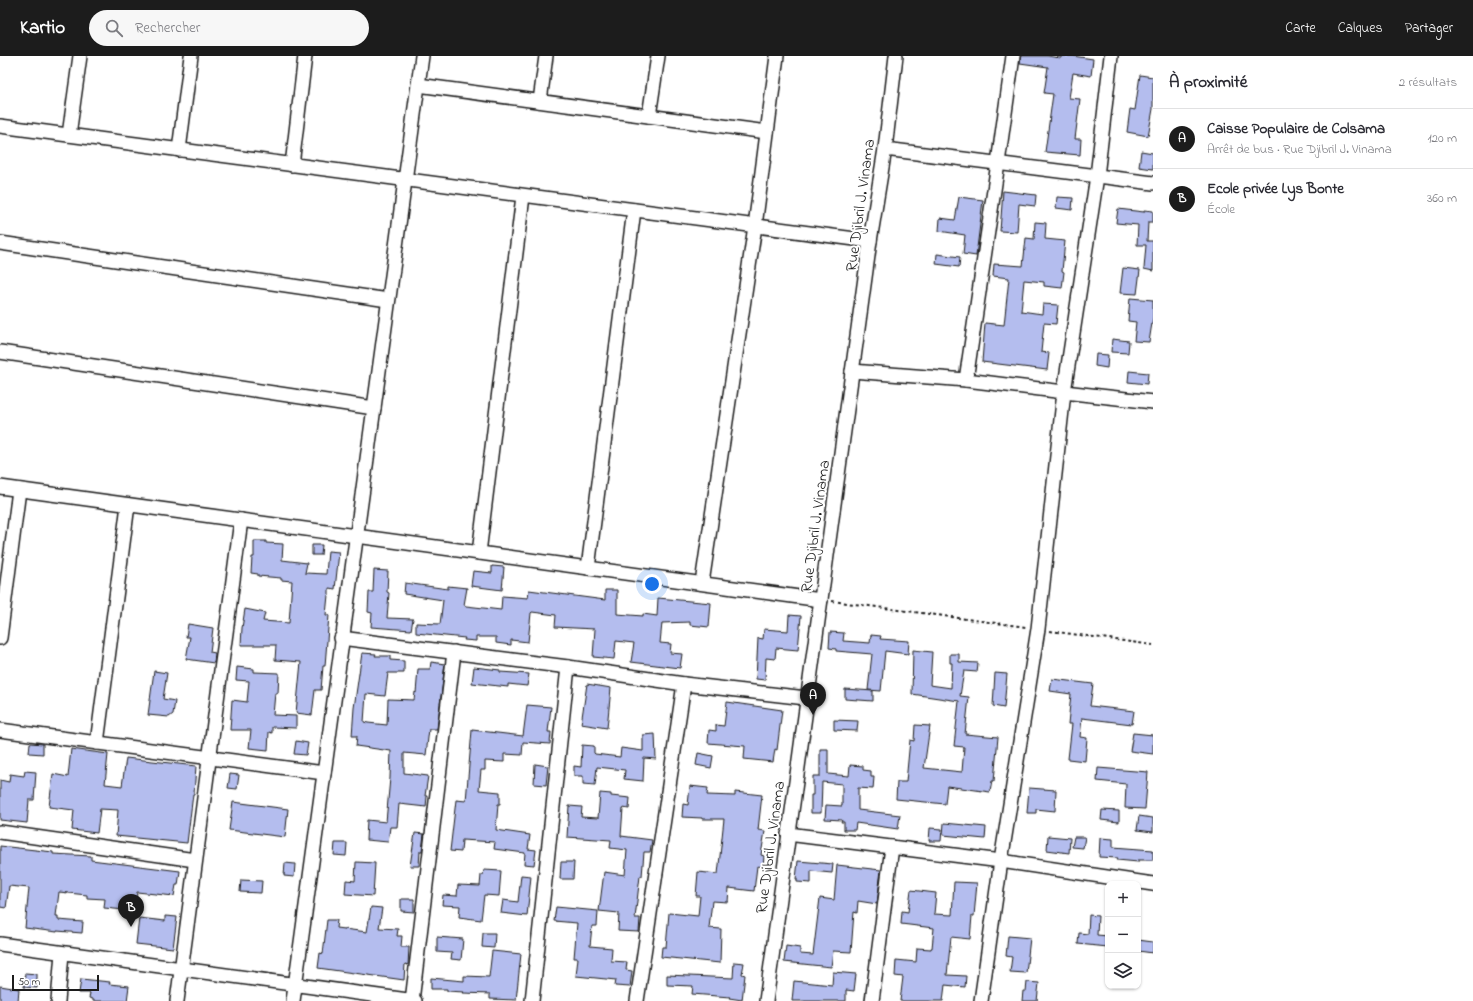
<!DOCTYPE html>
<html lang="fr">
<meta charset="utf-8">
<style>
body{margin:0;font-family:"Indie Flower",sans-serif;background:#f7f7f7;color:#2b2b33}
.controls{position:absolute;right:12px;bottom:12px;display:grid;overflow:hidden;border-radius:8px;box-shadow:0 1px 3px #0004}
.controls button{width:36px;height:36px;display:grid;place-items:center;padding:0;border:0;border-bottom:1px solid #e1e1e2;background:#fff;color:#2b2b33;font:20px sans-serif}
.scale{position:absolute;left:12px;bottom:10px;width:87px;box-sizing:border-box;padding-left:4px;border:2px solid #1c1c1c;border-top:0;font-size:11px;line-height:14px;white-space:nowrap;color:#1c1c1c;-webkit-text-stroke:3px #fff;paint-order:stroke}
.you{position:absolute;left:652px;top:528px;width:14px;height:14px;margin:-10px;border:3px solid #fff;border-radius:50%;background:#1a73e8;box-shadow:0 0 0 6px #1a73e833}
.badge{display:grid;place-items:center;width:26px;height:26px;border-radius:50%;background:#1c1c1c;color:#fff;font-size:13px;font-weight:700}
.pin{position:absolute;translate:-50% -33px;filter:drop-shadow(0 1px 2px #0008)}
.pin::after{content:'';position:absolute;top:21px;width:14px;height:12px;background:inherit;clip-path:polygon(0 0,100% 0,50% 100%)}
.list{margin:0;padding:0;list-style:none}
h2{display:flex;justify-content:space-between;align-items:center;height:52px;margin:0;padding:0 16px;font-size:17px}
h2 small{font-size:13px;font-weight:400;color:#7c7c81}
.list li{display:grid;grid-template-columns:26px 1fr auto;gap:12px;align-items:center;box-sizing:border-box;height:60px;padding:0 16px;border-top:1px solid #e1e1e2}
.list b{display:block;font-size:15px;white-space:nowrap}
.list p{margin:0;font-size:13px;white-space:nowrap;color:#7c7c81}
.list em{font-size:13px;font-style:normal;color:#7c7c81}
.icon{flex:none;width:22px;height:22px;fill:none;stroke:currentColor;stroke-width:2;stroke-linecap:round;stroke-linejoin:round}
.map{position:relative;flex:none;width:1153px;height:945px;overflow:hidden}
header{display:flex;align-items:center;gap:24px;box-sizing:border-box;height:56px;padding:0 20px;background:#1c1c1c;color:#fff}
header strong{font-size:19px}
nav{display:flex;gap:22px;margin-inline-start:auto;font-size:14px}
.search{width:280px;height:36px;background:#f7f7f7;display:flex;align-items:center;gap:10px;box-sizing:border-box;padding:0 14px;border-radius:22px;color:#7c7c81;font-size:15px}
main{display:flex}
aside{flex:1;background:#fff}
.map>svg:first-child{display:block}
.building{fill:#b4bdee;stroke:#1c1c1c}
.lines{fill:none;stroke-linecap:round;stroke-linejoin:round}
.minor-casing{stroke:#1c1c1c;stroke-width:16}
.path{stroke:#1c1c1c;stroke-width:2;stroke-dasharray:3 3;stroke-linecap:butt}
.minor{stroke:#fff;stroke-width:13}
.labels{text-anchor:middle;stroke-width:4;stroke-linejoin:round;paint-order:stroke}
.street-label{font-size:16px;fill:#1c1c1c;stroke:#fff}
</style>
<header>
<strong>Kartio</strong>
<div class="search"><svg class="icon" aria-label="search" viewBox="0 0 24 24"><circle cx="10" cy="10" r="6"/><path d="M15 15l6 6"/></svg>Rechercher</div>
<nav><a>Carte</a><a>Calques</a><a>Partager</a></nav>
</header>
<main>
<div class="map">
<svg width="1153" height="945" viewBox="0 0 1153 945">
<rect width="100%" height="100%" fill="#fff"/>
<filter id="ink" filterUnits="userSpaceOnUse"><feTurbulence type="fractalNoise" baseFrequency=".025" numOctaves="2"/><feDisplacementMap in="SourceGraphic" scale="8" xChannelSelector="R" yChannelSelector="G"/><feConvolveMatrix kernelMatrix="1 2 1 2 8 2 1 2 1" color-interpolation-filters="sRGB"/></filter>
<g filter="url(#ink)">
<g class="building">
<polygon points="1021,0 1047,0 1061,2 1061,0 1073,0 1093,3 1091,20 1073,17 1069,42 1080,43 1075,83 1081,83 1080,99 1045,96 1053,38 1044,37 1048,11 1020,7"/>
<polygon points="1140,19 1153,21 1153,53 1148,80 1127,76 1130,53 1135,54"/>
<polygon points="1141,95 1153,97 1153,113 1139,111"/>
<polygon points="1003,135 1036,139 1035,150 1019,148 1017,176 1000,175"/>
<polygon points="959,141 983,144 976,200 963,198 965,179 939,175 940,162 955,164"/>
<polygon points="1057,141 1073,142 1072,154 1056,152"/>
<polygon points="1118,153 1144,156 1144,154 1153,155 1153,166 1148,166 1147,185 1153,185 1153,215 1144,213 1146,189 1137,189 1138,169 1116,167"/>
<polygon points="1035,166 1046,167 1045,183 1065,185 1062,215 1064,216 1062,232 1044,230 1044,226 1024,224 1021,255 1042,258 1043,248 1058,249 1056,268 1044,267 1041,296 1049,297 1047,314 982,306 985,267 1004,269 1009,222 993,220 994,208 1023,210 1026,182 1034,183"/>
<polygon points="937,198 960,201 959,211 936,208"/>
<polygon points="1123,212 1140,214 1137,238 1120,237"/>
<polygon points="1130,242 1153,244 1153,261 1149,286 1134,285 1136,266 1128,265"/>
<polygon points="1112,283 1129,285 1128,297 1111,296"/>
<polygon points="1096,298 1108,299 1107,312 1095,310"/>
<polygon points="1129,315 1148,317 1147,328 1128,326"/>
<polygon points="254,485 266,485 266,487 283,488 282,504 307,507 305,517 326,518 328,495 339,496 335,533 329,532 329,539 328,539 326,559 329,559 325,610 323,610 321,634 315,634 312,659 296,657 301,606 275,604 276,589 241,589 242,572 245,553 265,557 263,565 289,567 292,525 281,524 281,522 258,520 258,518 251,517 252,501 254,501"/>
<polygon points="312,489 322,489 321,499 312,499"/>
<polygon points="492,510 504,511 502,534 471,530 473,515 492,517"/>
<polygon points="374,514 388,515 387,536 389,537 387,562 413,563 411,574 371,571 372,557 368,556 369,536 373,536"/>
<polygon points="405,527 448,533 448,530 467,532 464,549 466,550 501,554 502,540 528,542 529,534 605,544 605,534 617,534 617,558 643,560 643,558 657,560 658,542 711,547 709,571 690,569 690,566 662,567 660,587 671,588 670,597 682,598 680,612 631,606 634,587 616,585 614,603 593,601 595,573 555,571 556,559 532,556 531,557 528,586 511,584 511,589 496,587 496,581 476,581 476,585 464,584 465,582 416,577 416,567 440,568 443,544 404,538"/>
<polygon points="789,559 801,560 798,594 776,592 775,603 766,602 765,624 756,623 758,582 763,583 764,573 788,575"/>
<polygon points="188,568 213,572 210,596 215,597 214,607 186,603 190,581 186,581"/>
<polygon points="830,576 844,577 843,585 870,587 871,579 881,580 880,583 909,585 908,598 885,595 881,635 868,634 872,598 836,595 836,593 829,592"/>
<polygon points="913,594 932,596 930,629 951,632 952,607 950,607 950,598 959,598 959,606 978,607 977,616 964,615 960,640 969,641 965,678 998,681 994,725 992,725 990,736 947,730 945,748 896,743 897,726 906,726 910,684 914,685 915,669 930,670 924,712 962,716 964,691 954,690 959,645 912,638"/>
<polygon points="362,597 376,598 375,600 390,600 390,604 404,605 404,617 388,617 385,640 366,638 364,666 368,667 387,669 388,643 414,644 415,636 416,637 418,613 430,613 431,606 445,608 437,673 429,673 426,699 404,697 404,717 428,720 425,740 427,740 426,751 399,748 397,771 390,771 388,786 366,784 367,764 386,766 390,722 391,695 356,690 357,680 352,680 354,652"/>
<polygon points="237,611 254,613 254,616 279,617 278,637 275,637 273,659 296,660 296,672 272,671 272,677 269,676 268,694 249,692 251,674 230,674 232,644 247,646 249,625 236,624"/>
<polygon points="474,611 500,614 500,616 529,618 527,630 508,628 508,631 472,627"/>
<polygon points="154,615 167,617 163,643 175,645 173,658 169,661 148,659"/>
<polygon points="995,617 1007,618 1004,652 993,650"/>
<polygon points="1052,623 1093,628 1090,650 1134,655 1132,668 1082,662 1080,681 1087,682 1085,705 1068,703 1072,668 1068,668 1071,638 1050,635"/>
<polygon points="587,628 611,632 607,672 581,668"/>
<polygon points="845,633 873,635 873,645 845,643"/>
<polygon points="727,646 782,654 777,694 775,693 773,706 744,703 745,690 708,687 709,674 716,675 716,669 724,670"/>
<polygon points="527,649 551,651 548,676 551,676 550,688 523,686 522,699 504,698 504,706 485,705 485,714 481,714 479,734 500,736 500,748 498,748 496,774 530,779 528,793 536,794 534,809 524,808 525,797 494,793 495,786 462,784 461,796 450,795 456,744 466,745 472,674 523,680"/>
<polygon points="834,664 858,665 857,675 834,674"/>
<polygon points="1133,677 1153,679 1153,698 1130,695"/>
<polygon points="655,678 656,703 644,702 643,725 624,723 625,714 597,711 595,729 583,728 583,720 574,720 574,710 581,711 582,689 594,690 594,697 595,698 620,701 621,692 643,695 643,679"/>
<polygon points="296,685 308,687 306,699 294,698"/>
<polygon points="30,687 43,688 43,698 29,697"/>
<polygon points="71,693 108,698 105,728 122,730 126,702 196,710 194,738 193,738 187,787 116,780 118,754 100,753 97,777 72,774 74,754 49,751 53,718 68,721"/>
<polygon points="820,693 828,693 828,718 849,720 850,709 863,710 863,714 871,715 871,721 874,721 873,733 858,732 858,754 900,759 898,773 856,767 855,774 844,774 844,766 841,766 842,764 825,763 826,749 842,750 842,728 822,726 821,757 811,757 811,739 813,739 813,720 820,720"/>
<polygon points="698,697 713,700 711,712 696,709"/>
<polygon points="535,708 548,710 546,729 534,728"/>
<polygon points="1098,712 1148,716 1145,753 1125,752 1126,728 1097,725"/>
<polygon points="25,715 36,716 34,744 29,744 27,767 0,764 0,724 9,726 10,718 24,720"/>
<polygon points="230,718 239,719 237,733 228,732"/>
<polygon points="690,730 708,732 707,739 735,740 735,736 762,739 758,774 765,775 761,799 764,800 763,811 757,810 754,835 729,832 728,846 712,845 709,872 721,873 720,907 661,901 662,891 666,891 669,857 698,860 700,840 696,840 698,816 718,818 724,763 702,763 702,762 682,761 683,748 688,749"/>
<polygon points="1029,732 1056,734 1055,755 1036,753 1036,757 1027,757"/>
<polygon points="600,737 611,738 611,740 630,742 629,753 623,752 621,780 652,784 650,796 644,796 642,820 640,820 635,862 640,862 639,876 618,875 619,857 599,855 604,816 625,819 627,794 610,792 611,784 567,781 569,750 582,751 581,761 598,762"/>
<polygon points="233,746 288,753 285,781 229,774"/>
<polygon points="1102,754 1119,755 1119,766 1101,764"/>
<polygon points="1139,760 1153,762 1153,776 1137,774"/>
<polygon points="944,767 986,771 985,783 943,779"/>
<polygon points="930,772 942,773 941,785 929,785"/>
<polygon points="415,777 424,778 422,795 420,795 419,810 410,810"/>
<polygon points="1048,780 1070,782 1069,797 1047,794"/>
<polygon points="1074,781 1085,781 1083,792 1072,791"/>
<polygon points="1100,782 1113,783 1113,791 1153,794 1153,804 1138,804 1138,806 1117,804 1118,802 1099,801"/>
<polygon points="335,787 347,787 346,800 334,799"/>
<polygon points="0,790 53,796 53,798 91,800 91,804 180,815 178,829 176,829 174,840 137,836 135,855 104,852 105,843 87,842 87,839 59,836 56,860 58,860 58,864 83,866 82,877 57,875 57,876 25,872 29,832 9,830 6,852 0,851"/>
<polygon points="798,805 833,808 832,817 811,815 811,827 797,826 797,823 796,823"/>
<polygon points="356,806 375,807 373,840 345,838 346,824 355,825"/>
<polygon points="561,806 574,806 573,823 560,823"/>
<polygon points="285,807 295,808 294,821 284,820"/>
<polygon points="837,809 881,814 877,848 858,845 857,857 854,856 851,896 833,895 831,911 784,906 786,890 800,892 800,898 813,899 820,842 834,844"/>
<polygon points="484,814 501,815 499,840 484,839 481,864 459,861 460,850 442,849 443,839 457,840 458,829 480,830 481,819 483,819"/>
<polygon points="521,819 531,820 527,860 501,857 503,844 518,846"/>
<polygon points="241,824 262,825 261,837 240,836"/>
<polygon points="954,826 977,827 974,860 972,860 970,883 951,881 947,919 966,920 965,931 945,929 943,945 900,945 903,921 895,920 896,904 916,906 917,892 931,893 931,892 932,892 934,872 901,868 902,855 908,856 911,834 936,837 934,858 952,859"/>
<polygon points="401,843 414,843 414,856 401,855"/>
<polygon points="371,851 382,852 379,872 398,873 397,880 402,880 401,891 409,891 408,909 405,908 404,924 318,912 320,897 323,898 327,864 337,864 336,872 367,876"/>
<polygon points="556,851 598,855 597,870 592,870 590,890 612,892 611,905 627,906 626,914 632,915 630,931 615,930 616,924 576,920 578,902 574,902 577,867 554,865"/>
<polygon points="1089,859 1098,860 1097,879 1108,880 1108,891 1078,888 1079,877 1088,878"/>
<polygon points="165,860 177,861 173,892 136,888 139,862 165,865"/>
<polygon points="483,877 495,877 494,892 482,891"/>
<polygon points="1008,880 1030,882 1026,917 1010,916 1012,901 1006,900"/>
<polygon points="437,881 463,883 461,904 451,903 452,897 437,896"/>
<polygon points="1138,884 1153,886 1153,897 1138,895"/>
<polygon points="492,895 521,898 516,944 490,943 490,938 463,937 464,936 447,935 447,933 431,933 431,922 464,925 464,920 489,921"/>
<polygon points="734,906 744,907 742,918 745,919 742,944 729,942 730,941 692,938 693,930 667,929 667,919 733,922"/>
<polygon points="833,916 856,918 854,935 846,934 846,945 792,945 794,925 832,929"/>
<polygon points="25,917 37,918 37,932 24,931"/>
<polygon points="81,923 110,926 109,928 129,930 127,945 93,945 93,943 89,942 90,937 79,937"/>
<polygon points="1027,926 1039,927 1037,945 1022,945 1023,935 1026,935"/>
<polygon points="0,930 19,933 18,945 0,945"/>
</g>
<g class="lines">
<g class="minor-casing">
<g id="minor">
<polyline points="418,29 767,76"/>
<polyline points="540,45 546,0"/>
<polyline points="649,60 658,0"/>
<polyline points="0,70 870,185"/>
<polyline points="69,79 80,0"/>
<polyline points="885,93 1153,127"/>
<polyline points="179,94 191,0"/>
<polyline points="292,109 305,0"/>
<polyline points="0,187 388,244"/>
<polyline points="0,296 374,352"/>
<polyline points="852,315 966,324 1064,336 1153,346"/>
<polyline points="966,324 998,107 1013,0"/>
<polyline points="0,431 821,544"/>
<polyline points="479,497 523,140"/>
<polyline points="588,512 634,154"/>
<polyline points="702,527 755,170 777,0"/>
<polyline points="0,582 19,434"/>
<polyline points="341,582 568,611 684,628 806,642"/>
<polyline points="0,674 324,717"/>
<polyline points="97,687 128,449"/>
<polyline points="0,776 195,804"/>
<polyline points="788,778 1001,805 1153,828"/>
<polyline points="0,888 415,945"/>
<polyline points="58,945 62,897"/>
<polyline points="177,945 241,464"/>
<polyline points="293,945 422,0"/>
<polyline points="412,945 454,596"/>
<polyline points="532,945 568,611"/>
<polyline points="637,945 684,628"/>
<polyline points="766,945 870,185 885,93 896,0"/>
<polyline points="872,945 892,791"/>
<polyline points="981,945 1001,805 1038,573 1064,336 1097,120 1111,0"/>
</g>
</g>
<g class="path">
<polyline points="832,545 1026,571"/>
<polyline points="1050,575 1153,589"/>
</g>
<use href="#minor" class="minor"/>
</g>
</g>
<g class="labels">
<g class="street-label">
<text transform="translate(859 149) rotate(-82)" y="6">Rue Djibril J. Vinama</text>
<text transform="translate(814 470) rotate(-82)" y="6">Rue Djibril J. Vinama</text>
<text transform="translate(769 791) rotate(-82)" y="6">Rue Djibril J. Vinama</text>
</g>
</g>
</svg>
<div class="controls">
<button>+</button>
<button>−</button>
<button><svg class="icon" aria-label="layers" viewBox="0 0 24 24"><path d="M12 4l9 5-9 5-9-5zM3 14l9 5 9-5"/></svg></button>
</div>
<div class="scale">50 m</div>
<div class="you"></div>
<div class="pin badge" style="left:813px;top:659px">A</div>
<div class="pin badge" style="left:131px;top:871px">B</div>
</div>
<aside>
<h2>À proximité<small>2 résultats</small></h2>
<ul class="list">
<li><span class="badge">A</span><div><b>Caisse Populaire de Colsama</b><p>Arrêt de bus · Rue Djibril J. Vinama</p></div><em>120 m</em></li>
<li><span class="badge">B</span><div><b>Ecole privée Lys Bonte</b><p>École</p></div><em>360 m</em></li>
</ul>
</aside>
</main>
